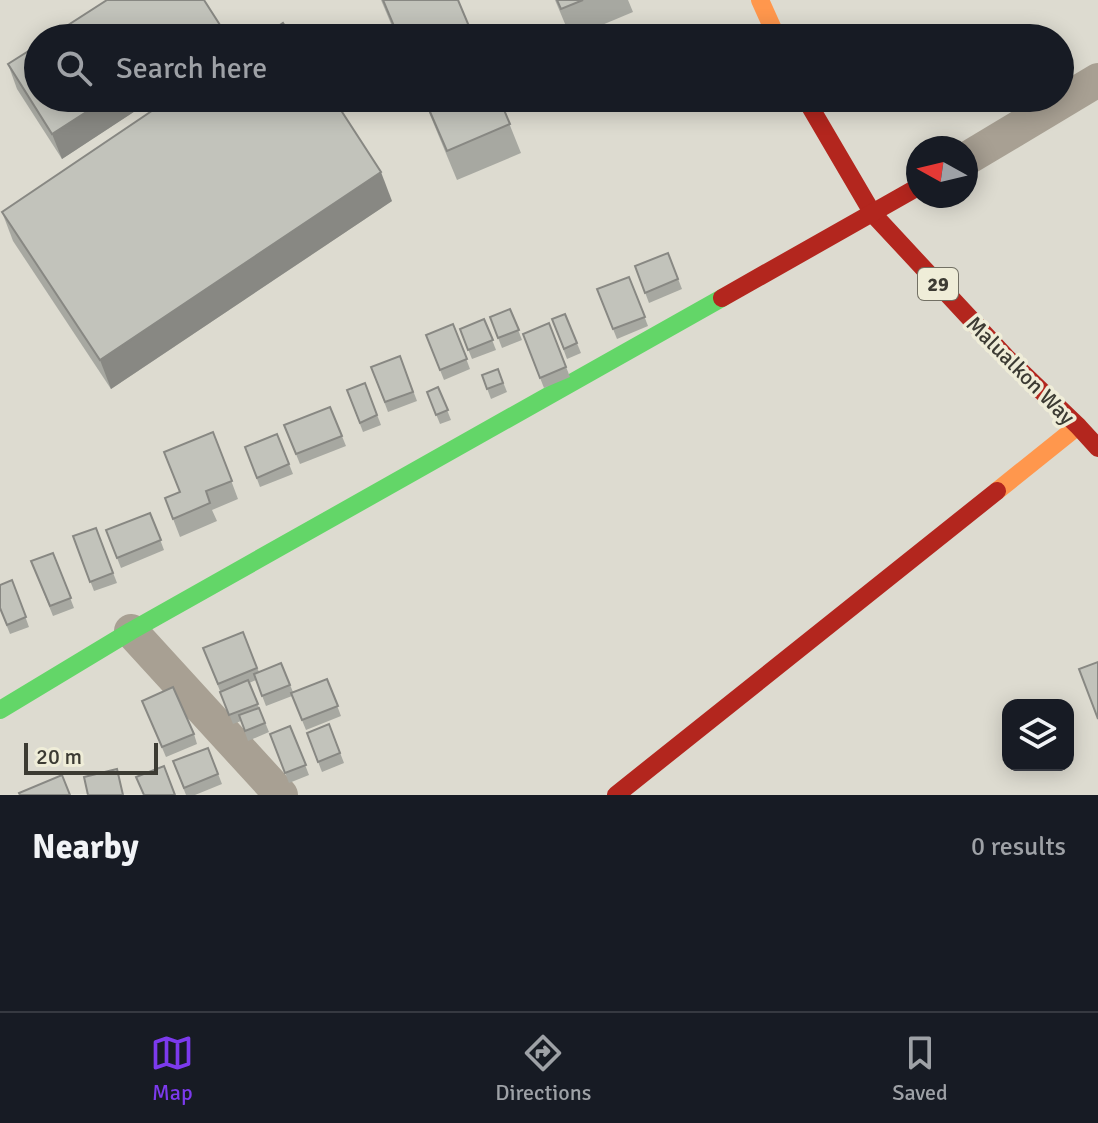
<!DOCTYPE html>
<style>
body{margin:0;font-family:Signika,sans-serif;background:#242831;color:#f1f3f6}
.controls{position:absolute;right:24px;bottom:24px;display:grid;overflow:hidden;border-radius:16px;box-shadow:0 4px 20px #0003}
.controls button{width:72px;height:72px;display:grid;place-items:center;padding:0;border:0;border-bottom:2px solid #363941;background:#171b24;color:#f1f3f6;font:40px sans-serif}
.compass{position:absolute;left:906px;top:136px;width:72px;height:72px;border-radius:50%;background:#171b24;box-shadow:0 4px 20px #0003;rotate:278deg}
.scale{position:absolute;left:24px;bottom:20px;width:134px;box-sizing:border-box;padding-left:8px;border:4px solid #3c3b33;border-top:0;font-size:22px;line-height:28px;white-space:nowrap;color:#3c3b33;-webkit-text-stroke:6px #efedd8;paint-order:stroke}
.list{margin:0;padding:0;list-style:none}
h2{display:flex;justify-content:space-between;align-items:center;height:104px;margin:0;padding:0 32px;font-size:34px}
h2 small{font-size:26px;font-weight:400;color:#9ea1a6}
.icon{flex:none;width:44px;height:44px;fill:none;stroke:currentColor;stroke-width:2;stroke-linecap:round;stroke-linejoin:round}
.map{position:relative;flex:none;width:1098px;height:795px;overflow:hidden}
.search{position:absolute;background:#171b24;box-shadow:0 4px 20px #0003;left:24px;right:24px;top:24px;height:88px;display:flex;align-items:center;gap:20px;box-sizing:border-box;padding:0 28px;border-radius:44px;color:#9ea1a6;font-size:30px}
.sheet{height:216px;background:#171b24}
nav{display:flex;justify-content:space-around;align-items:center;box-sizing:border-box;height:112px;border-top:2px solid #363941;background:#171b24;font-size:22px;color:#9ea1a6}
nav a{display:grid;justify-items:center;gap:4px}
nav .on{color:#7c3aed}
.map>svg:first-child{display:block}
.lines{fill:none;stroke-linecap:round;stroke-linejoin:round}
.street{stroke:#a8a093;stroke-width:34}
.fast{stroke:#63d668;stroke-width:18}
.slow{stroke:#ff974d;stroke-width:18}
.jam{stroke:#b3261e;stroke-width:18}
.wall{fill:#a7a8a1}
.shaded-wall{fill:#888883}
.building{fill:#c2c3bb;stroke:#888883;stroke-width:2}
.labels{text-anchor:middle;stroke-width:7;stroke-linejoin:round;paint-order:stroke}
.shield{fill:#efedd8;stroke:#727064;stroke-width:2}
.shield-label{font-size:20px;font-weight:bold;fill:#3c3b33}
.street-label{font-size:22px;fill:#3c3b33;stroke:#efedd8}
</style>
<div class="map">
<svg width="1098" height="795" viewBox="0 0 1098 795">
<rect width="100%" height="100%" fill="#dddbd0"/>
<g class="lines">
<g class="street">
<polyline points="966,159 1098,80"/>
<polyline points="131,631 281,795"/>
</g>
<polyline class="fast" points="0,710 131,631 722,298"/>
<g class="slow">
<polyline points="760,0 777,38"/>
<polyline points="997,491 1078,426"/>
</g>
<g class="jam">
<polyline points="805,98 873,214 1006,357 1078,426 1098,448"/>
<polyline points="722,298 918,187"/>
<polyline points="616,795 997,491"/>
</g>
</g>
<g class="wall">
<polygon points="381,0 458,0 474,38 397,38"/>
<polygon points="555,0 628,0 633,12 571,38"/>
<polygon points="8,64 155,98 62,159 17,89"/>
<polygon points="423,98 499,98 521,153 457,180"/>
<polygon points="392,201 111,389 13,241 2,212"/>
<polygon points="668,253 682,289 649,303 635,266"/>
<polygon points="629,277 648,326 617,339 597,289"/>
<polygon points="510,309 522,340 502,348 490,317"/>
<polygon points="565,314 581,353 567,359 552,319"/>
<polygon points="484,319 496,350 472,359 460,329"/>
<polygon points="549,323 570,377 544,388 523,334"/>
<polygon points="453,324 470,369 444,380 426,335"/>
<polygon points="400,356 417,401 388,412 371,367"/>
<polygon points="498,369 507,392 491,399 482,375"/>
<polygon points="365,383 381,425 363,432 347,390"/>
<polygon points="438,387 451,420 440,424 427,392"/>
<polygon points="330,407 346,446 300,464 284,425"/>
<polygon points="213,432 238,499 212,510 217,521 180,537 165,498 179,492"/>
<polygon points="277,434 293,474 260,487 245,447"/>
<polygon points="150,513 164,550 121,568 106,530"/>
<polygon points="96,528 117,583 94,591 73,536"/>
<polygon points="53,553 74,608 53,616 31,561"/>
<polygon points="12,580 29,627 10,634 0,609"/>
<polygon points="243,632 259,672 281,663 293,692 327,679 341,716 306,730 292,696 266,706 256,680 249,683 269,732 248,741 241,721 233,724 203,648"/>
<polygon points="142,701 194,734 197,744 166,757"/>
<polygon points="329,724 344,763 322,772 307,733"/>
<polygon points="290,726 309,775 289,783 270,734"/>
<polygon points="208,748 222,784 195,795 186,795 173,761"/>
</g>
<g class="shaded-wall">
<polygon points="220,25 225,38 201,38"/>
<polygon points="108,98 155,98 62,159 52,134"/>
<polygon points="381,172 392,201 111,389 100,360"/>
</g>
<g class="building">
<polygon points="107,0 204,0 220,25 201,38 48,38"/>
<polygon points="383,0 458,0 474,38 399,38"/>
<polygon points="557,0 583,0 561,9"/>
<polygon points="283,23 293,38 261,38"/>
<polygon points="38,45 38,98 108,98 52,134 8,64"/>
<polygon points="171,98 333,98 381,172 100,360 2,212"/>
<polygon points="424,98 499,98 510,124 447,151"/>
<polygon points="668,253 678,279 645,293 635,266"/>
<polygon points="629,277 645,317 613,329 597,289"/>
<polygon points="510,309 519,330 498,338 490,317"/>
<polygon points="565,314 577,343 564,349 552,319"/>
<polygon points="484,319 493,340 468,350 460,329"/>
<polygon points="549,323 566,367 540,378 523,334"/>
<polygon points="453,324 467,359 440,370 426,335"/>
<polygon points="400,356 413,392 385,402 371,367"/>
<polygon points="498,369 503,383 487,389 482,375"/>
<polygon points="365,383 377,415 360,423 347,390"/>
<polygon points="438,387 448,410 436,415 427,392"/>
<polygon points="330,407 342,436 296,454 284,425"/>
<polygon points="213,432 232,481 206,491 210,503 173,519 165,498 180,492 164,452"/>
<polygon points="277,434 289,464 257,478 245,447"/>
<polygon points="150,513 161,540 117,558 106,530"/>
<polygon points="96,528 113,573 90,582 73,536"/>
<polygon points="53,553 71,598 50,606 31,561"/>
<polygon points="12,580 26,617 7,625 0,608 0,585"/>
<polygon points="243,632 257,668 218,684 203,648"/>
<polygon points="1098,662 1098,719 1079,669"/>
<polygon points="281,663 290,685 262,696 254,674"/>
<polygon points="327,679 338,706 302,720 291,693"/>
<polygon points="248,680 258,704 229,715 220,692"/>
<polygon points="173,687 194,734 162,747 142,701"/>
<polygon points="259,708 265,723 245,731 239,715"/>
<polygon points="329,724 340,753 318,762 307,733"/>
<polygon points="290,726 306,765 285,773 270,734"/>
<polygon points="208,748 218,774 184,788 173,761"/>
<polygon points="164,766 175,795 144,795 136,777"/>
<polygon points="117,769 123,795 88,795 84,777"/>
<polygon points="62,775 70,795 20,795 19,793"/>
</g>
<g class="labels">
<rect class="shield" x="918" y="268" width="40" height="32" rx="6"/>
<g class="shield-label">
<text x="938" y="291">29</text>
</g>
<g class="street-label">
<text transform="translate(1021 370) rotate(45)" y="8">Malualkon Way</text>
</g>
</g>
</svg>
<div class="controls">
<button><svg class="icon" aria-label="layers" viewBox="0 0 24 24"><path d="M12 4l9 5-9 5-9-5zM3 14l9 5 9-5"/></svg></button>
</div>
<svg class="compass" viewBox="-18 -18 36 36"><path d="M0-13l5 13h-10z" fill="#e53935"/><path d="M0 13l5-13h-10z" fill="#9ea1a6"/></svg>
<div class="scale">20 m</div>
<div class="search"><svg class="icon" aria-label="search" viewBox="0 0 24 24"><circle cx="10" cy="10" r="6"/><path d="M15 15l6 6"/></svg>Search here</div>
</div>
<section class="sheet">
<h2>Nearby<small>0 results</small></h2>
<ul class="list">
</ul>
</section>
<nav>
<a class="on"><svg class="icon" aria-label="map" viewBox="0 0 24 24"><path d="M3 6l6-2 6 2 6-2v14l-6 2-6-2-6 2zM9 4v14M15 6v14"/></svg>Map</a>
<a><svg class="icon" aria-label="directions" viewBox="0 0 24 24"><path d="M12 3l9 9-9 9-9-9zM9 14v-3h6M13 9l2 2-2 2"/></svg>Directions</a>
<a><svg class="icon" aria-label="saved" viewBox="0 0 24 24"><path d="M7 4h10v16l-5-4-5 4z"/></svg>Saved</a>
</nav>
